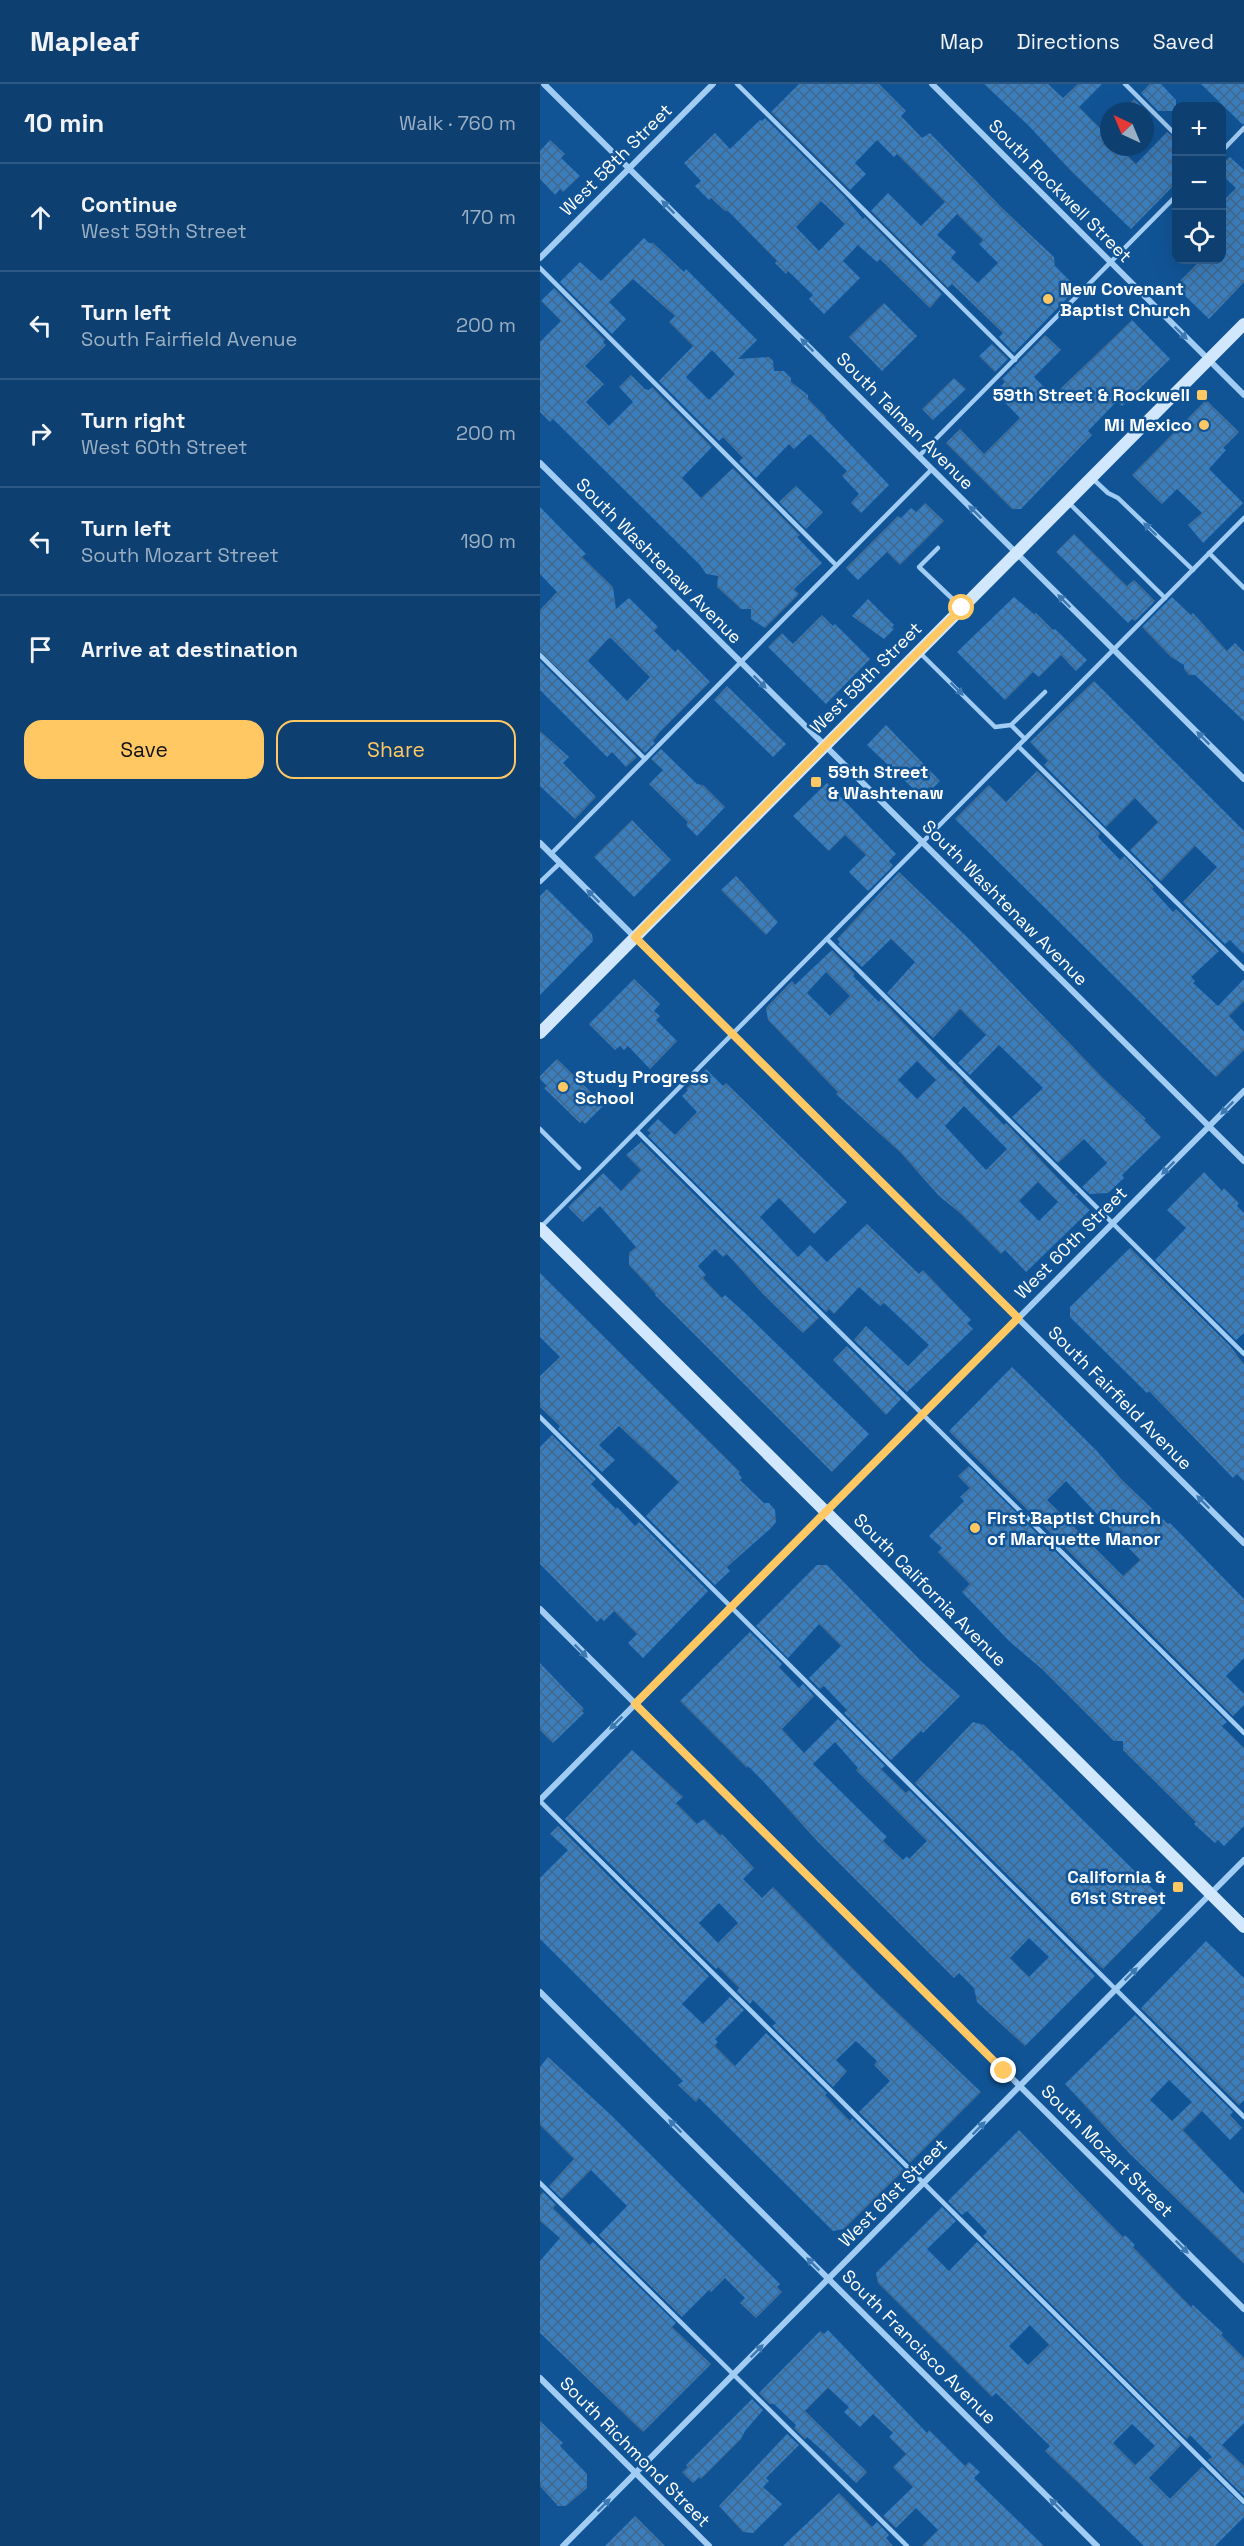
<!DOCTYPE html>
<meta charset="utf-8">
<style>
body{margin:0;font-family:"Space Grotesk",sans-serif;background:#1b4a78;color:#f1f3f6}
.controls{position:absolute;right:18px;top:18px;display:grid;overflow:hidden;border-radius:12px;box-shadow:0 6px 24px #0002}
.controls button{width:54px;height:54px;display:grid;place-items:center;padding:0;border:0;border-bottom:2px solid #2d5883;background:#0d3f70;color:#f1f3f6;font:30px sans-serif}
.compass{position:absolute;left:560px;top:18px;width:54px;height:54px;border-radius:50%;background:#0d3f70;box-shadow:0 6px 24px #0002;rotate:316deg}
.stop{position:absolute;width:18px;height:18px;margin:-14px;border:4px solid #ffc863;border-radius:50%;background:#fff}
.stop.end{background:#ffc863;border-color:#fff;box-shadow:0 2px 6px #0008}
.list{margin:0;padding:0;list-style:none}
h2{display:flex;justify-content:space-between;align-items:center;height:78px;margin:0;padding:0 24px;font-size:26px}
h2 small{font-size:20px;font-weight:400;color:#9aafc3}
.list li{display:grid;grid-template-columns:39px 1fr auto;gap:18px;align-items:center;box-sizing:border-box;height:108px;padding:0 24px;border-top:2px solid #2d5883}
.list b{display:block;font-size:22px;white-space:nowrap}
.list p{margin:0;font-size:20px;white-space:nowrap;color:#9aafc3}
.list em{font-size:20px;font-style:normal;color:#9aafc3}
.actions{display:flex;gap:12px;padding:18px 24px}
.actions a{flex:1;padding:14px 0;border:2px solid #ffc863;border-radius:18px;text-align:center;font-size:21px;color:#ffc863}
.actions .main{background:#ffc863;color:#111}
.icon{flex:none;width:33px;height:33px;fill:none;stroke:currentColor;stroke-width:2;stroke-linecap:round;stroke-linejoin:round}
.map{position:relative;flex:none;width:704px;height:2462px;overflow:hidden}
header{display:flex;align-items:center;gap:36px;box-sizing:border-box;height:84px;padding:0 30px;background:#0d3f70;border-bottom:2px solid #2d5883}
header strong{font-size:28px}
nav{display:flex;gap:33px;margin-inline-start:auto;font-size:21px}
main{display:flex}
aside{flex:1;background:#0d3f70}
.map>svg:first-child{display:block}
.building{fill:url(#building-cross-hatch);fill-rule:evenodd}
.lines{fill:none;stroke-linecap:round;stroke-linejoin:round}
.lane{stroke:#a1ccf3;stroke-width:4.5}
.street{stroke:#a1ccf3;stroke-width:6}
.secondary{stroke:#d1e7fd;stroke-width:12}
.oneway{fill:#3c78b2}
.route{stroke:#ffc863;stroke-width:8}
.poi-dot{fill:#ffc863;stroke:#115496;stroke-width:2}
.labels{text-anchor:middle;stroke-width:5;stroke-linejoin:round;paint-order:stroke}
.street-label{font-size:18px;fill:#fff;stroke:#115496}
.poi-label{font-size:18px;font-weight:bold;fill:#fff;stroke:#115496;text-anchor:start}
</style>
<header>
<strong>Mapleaf</strong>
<nav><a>Map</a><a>Directions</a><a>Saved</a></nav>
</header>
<main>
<aside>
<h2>10 min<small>Walk · 760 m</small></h2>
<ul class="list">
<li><svg class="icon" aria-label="ahead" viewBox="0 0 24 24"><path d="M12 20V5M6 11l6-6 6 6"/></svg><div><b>Continue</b><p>West 59th Street</p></div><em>170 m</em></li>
<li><svg class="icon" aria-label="left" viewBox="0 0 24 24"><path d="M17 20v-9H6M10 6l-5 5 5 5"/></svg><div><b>Turn left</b><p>South Fairfield Avenue</p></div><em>200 m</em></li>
<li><svg class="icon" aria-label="right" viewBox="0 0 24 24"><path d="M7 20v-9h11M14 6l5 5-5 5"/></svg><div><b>Turn right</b><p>West 60th Street</p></div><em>200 m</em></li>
<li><svg class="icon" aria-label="left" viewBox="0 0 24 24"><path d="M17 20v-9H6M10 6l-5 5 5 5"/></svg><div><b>Turn left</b><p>South Mozart Street</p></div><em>190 m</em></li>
<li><svg class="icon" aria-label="arrive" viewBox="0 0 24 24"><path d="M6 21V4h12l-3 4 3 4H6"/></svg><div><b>Arrive at destination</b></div></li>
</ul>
<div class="actions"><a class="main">Save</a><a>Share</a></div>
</aside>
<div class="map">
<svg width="704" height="2462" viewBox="0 0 704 2462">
<defs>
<pattern id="building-cross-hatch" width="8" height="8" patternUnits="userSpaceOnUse" patternTransform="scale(1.5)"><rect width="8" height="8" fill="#3a7ebe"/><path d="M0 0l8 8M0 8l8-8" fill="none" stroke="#42688b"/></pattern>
</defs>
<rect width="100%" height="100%" fill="#115496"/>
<g class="building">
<path d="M259,0H339L366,27L361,32L382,54L390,49L462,124L514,173L515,182L537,204L474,269L459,253L463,249L412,200L408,204L331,127L348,109L381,142L405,118L357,70L354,73L337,56L315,79L326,90L310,106L231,28ZM417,130L443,156L439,160L458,179L438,199L411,174L416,168L397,151Z"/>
<polygon points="444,0 508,0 523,14 538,0 562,0 539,23 569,53 569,63 579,63 596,80 627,48 636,55 636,99 591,145 531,87 488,41"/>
<polygon points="610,0 621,0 636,16 636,27 618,27 601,9"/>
<polygon points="661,0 704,0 704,40 702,40"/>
<polygon points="594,15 606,27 582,27"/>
<path d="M225,34L304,112L323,135L325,133L402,210L390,224L340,175L337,178L318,161L303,177L320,194L284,230L269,215L273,211L248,187L246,190L235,179L237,177L188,127H185L171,114L169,116L155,102L161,97L144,79L175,49L190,65L220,36L222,37ZM281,117L305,140L279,167L256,143Z"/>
<polygon points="10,56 25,70 21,74 40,92 23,108 20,105 15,111 0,95 0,67"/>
<polygon points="690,73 704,86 704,198 669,235 635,202 661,176 681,176 681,119 696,104 681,90 681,81"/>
<path d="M104,154L109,159H113L144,188L146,185L217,256L198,275L229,273L233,277L234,287H244L251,294V298L268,311V315L286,333L285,334L349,401L321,429L311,419L319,410L302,392L307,387L270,350L254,365L249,360L216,394L199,377L203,374L183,353L179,357L119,297L153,262L129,238L135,232L93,195L69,218L86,235L72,250L20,198L40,178L61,197ZM172,266L195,290L169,316L146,293Z"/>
<polygon points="14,204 65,256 63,258 66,261 45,282 64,300 46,318 69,342 93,318 79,303 91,291 105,305 109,306 112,303 172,363 142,394 161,414 193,384 260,451 257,453 282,479 254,505 259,510 225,544 211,535 211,525 201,525 177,503 178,492 166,490 160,481 13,335 10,338 0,328 0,258 21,237 1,217"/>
<polygon points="344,219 377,252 342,287 309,253"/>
<polygon points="592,236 630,275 582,322 577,317 548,347 552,351 481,425 472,425 406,359 420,345 444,370 480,334 455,308 465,298 462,295 505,251 521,266 494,293 513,312"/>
<polygon points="452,260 468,275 455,288 439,272"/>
<polygon points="414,294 426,305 393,336 382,325"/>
<polygon points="666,316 699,348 683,364 686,366 669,385 703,419 663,459 648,441 662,429 637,405 622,420 592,391"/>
<polygon points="256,402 283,428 266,445 239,418"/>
<polygon points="385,419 404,437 360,481 347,468 318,496 306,484 358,432 361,434 371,424 376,428"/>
<path d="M0,423L46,470L42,473L73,503L76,525L89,514L118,543L114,547L135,568L138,565L170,598L120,648L113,657L115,659L105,669L0,567V526L17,508L0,490ZM71,554L110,593L87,617L48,577L68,555Z"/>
<polygon points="534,450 587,502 594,496 615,517 595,537 592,535 588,539 516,468"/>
<polygon points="474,513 494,530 496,529 513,546 515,545 547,576 536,587 521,571 499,593 493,588 465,616 417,568"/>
<polygon points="632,513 651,531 653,529 687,567 695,559 704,568 704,637 655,591 649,591 644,585 644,581 631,573 602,543"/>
<polygon points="328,515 354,541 352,543 354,545 344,555 312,532"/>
<polygon points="282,531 293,542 295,540 330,575 286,620 228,563 242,549 253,560"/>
<polygon points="0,577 97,673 86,683 72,668 67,673 0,606"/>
<polygon points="554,597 704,747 704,870 690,856 685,860 643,818 677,783 655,762 621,797 590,766 618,738 595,714 566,743 504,681 508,677 490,658"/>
<polygon points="187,602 246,660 233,673 174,616"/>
<polygon points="346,641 400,697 383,714 327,661"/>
<polygon points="0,647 29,673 23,679 56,713 35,735 0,702"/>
<polygon points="121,665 157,700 163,701 185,723 157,752 146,741 148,738 109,700 123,686 111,675"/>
<polygon points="497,687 560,749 558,753 580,776 584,772 614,803 612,805 633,828 636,825 679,867 651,893 655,897 653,899 678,922 704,895 704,917 689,932 704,948 704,966 676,993 415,735 449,701 466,718"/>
<polygon points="287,699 356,770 349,777 353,782 328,807 309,788 326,771 305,751 289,767 253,732"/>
<polygon points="92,736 131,776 94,813 54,773"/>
<polygon points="359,788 429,855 563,994 606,1035 604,1036 621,1053 582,1091 584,1094 568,1109 550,1110 542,1103 567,1079 544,1055 518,1079 472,1033 503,1004 459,961 430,991 418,979 446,951 420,925 393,954 347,909 375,878 351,855 322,883 298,860 300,858 297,855"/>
<polygon points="196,792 238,838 226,851 181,806"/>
<polygon points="7,805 52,850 53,857 0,911 0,812"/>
<path d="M292,866L315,890L313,892L339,918L341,915L410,987L412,986L423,997L422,998L464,1041L466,1039L534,1111L536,1109L538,1111L535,1112L550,1126L486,1188L465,1166L461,1170L420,1129L399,1112L361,1069L296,1010L298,1008L290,1000L228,936L226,924L252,897L255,901ZM286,888L310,912L290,932L267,909ZM377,977L396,996L377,1015L358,996ZM424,1022L467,1065L446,1086L405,1042ZM498,1098L518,1118L499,1137L479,1117Z"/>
<polygon points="94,895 120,920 114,927 120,932 116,936 137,957 110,985 88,962 84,966 80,962 75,966 49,940"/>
<polygon points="17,975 64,1021 45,1040 42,1037 40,1039 4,1004 7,1002 0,995 0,992"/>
<polygon points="166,985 183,1002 186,999 307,1118 274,1150 239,1114 220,1133 258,1173 270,1161 287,1178 327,1140 379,1190 383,1186 431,1236 427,1239 433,1245 367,1308 314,1256 326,1242 368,1282 389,1261 344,1219 340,1222 319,1203 294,1230 289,1225 286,1228 108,1052 111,1049 107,1046 118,1035 135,1051 157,1028 142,1012 148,1006 146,1005"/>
<polygon points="101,1058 279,1234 263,1249 223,1210 187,1170 183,1173 175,1165 158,1182 166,1191 163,1194 182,1214 185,1211 204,1228 329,1350 292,1388 115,1211 116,1210 89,1181 89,1169 96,1163 60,1122 43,1138 28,1123 63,1089 81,1107 101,1086 86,1071"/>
<polygon points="664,1088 682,1107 684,1104 699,1119 697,1122 704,1129 704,1249 696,1256 615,1176 646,1144 627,1126"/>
<polygon points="590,1164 690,1262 704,1280 704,1397 697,1390 693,1394 609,1307 607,1309 530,1233 530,1223"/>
<polygon points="0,1189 200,1388 198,1389 202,1394 200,1396 224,1419 229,1419 235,1426 236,1438 230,1445 187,1483 190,1487 175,1501 106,1432 139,1398 79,1342 59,1361 75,1376 62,1388 18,1345 20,1342 0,1323 0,1292 20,1273 0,1253"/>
<polygon points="307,1262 361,1315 346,1331 293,1276"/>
<path d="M472,1283L556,1366L581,1395L628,1440L630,1439L704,1515V1574L686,1592L704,1610V1621L693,1632L409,1347ZM526,1397L600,1476L583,1492L507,1416Z"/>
<polygon points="12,1351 56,1395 51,1400 76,1425 77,1423 95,1442 99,1438 168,1507 103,1574 88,1559 97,1550 74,1527 64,1537 61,1534 57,1538 0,1480 0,1363"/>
<polygon points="429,1382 687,1638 682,1642 704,1664 704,1742 684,1762 678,1756 675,1759 654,1740 656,1738 583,1666 583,1657 574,1657 503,1586 469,1557 422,1508 430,1500 398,1468 402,1464 389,1452 424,1417 420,1413 430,1404 418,1392"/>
<polygon points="277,1481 287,1481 382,1578 420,1612 383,1649 381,1647 351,1676 304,1629 307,1626 284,1602 280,1605 269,1594 301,1562 279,1540 248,1574 216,1542"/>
<path d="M210,1548L242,1580L239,1583L259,1604L263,1600L274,1612L242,1645L264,1669L298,1635L345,1682L341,1685L366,1709L369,1706L555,1892L485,1962L437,1918L434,1904L419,1889L414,1894L278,1758L221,1695L208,1682L207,1684L140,1617ZM295,1658L318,1684L316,1686L387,1757L369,1775L367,1772L363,1776L343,1757L347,1753L273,1680ZM489,1854L509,1873L489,1893L470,1874Z"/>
<polygon points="0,1579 44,1625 42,1627 44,1629 13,1659 0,1646"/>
<polygon points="433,1638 444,1641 471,1667 472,1666 624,1816 619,1821 623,1824 563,1885 375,1699"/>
<path d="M92,1666L143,1713L136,1719L157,1740L164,1735L180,1751L182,1750L214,1784L203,1795L222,1814L233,1803L336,1908L441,2008L370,2079L319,2028L350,1997L334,1981L337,1977L316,1957L296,1976L307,1987L293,2003L232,1942L236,1939L213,1916L210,1920L197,1907L199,1904L178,1883L176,1885L25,1735ZM179,1819L198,1839L178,1859L159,1839Z"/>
<polygon points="18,1742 169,1892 142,1920 163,1940 190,1913 204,1926 175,1955 178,1958 175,1962 195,1982 226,1949 287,2009 285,2011 310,2037 312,2034 364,2086 304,2145 293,2147 159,2014 156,2018 138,2001 143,1997 0,1855 0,1794 28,1766 10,1750"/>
<polygon points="666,1857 704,1894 704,2016 699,2021 601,1924"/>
<path d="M595,1931L693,2028L690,2031L702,2044L690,2056L662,2027L643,2046L704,2110V2180L590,2070L525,2000ZM629,1996L652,2018L632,2037L610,2016Z"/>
<polygon points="8,1973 72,2032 240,2200 237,2203 242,2208 216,2234 200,2219 205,2214 185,2194 171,2208 169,2206 142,2233 59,2151 87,2122 51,2086 22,2115 9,2102 34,2075 0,2041 0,1983"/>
<polygon points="479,2046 563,2133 583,2153 585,2151 595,2161 593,2163 651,2223 653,2221 683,2249 681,2251 704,2274 704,2339 682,2361 704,2382 704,2412 668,2376 672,2373 650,2351 647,2355 443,2152 447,2148 427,2127 422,2131 408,2117"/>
<polygon points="3,2108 16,2121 13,2124 50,2161 53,2158 136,2239 132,2243 171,2280 103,2348 0,2249 0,2177 20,2154 0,2137 0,2111"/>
<path d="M402,2123L416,2137L387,2165L409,2187L437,2158L641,2361L609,2394L630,2415L662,2383L704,2422V2433L675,2462H604L505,2367L510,2362L456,2309L452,2313L338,2199L336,2189ZM490,2241L509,2261L488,2281L469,2262ZM592,2340L615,2362L595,2381L573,2359Z"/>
<polygon points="288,2246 387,2349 389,2346 425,2382 429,2378 440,2388 434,2394 504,2462 382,2462 398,2446 376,2424 356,2444 343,2432 373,2403 353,2383 366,2370 349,2353 353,2349 333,2330 320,2343 304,2328 309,2323 288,2304 265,2327 327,2388 316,2399 284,2368 267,2353 265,2355 254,2344 256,2341 234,2320 230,2320 219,2309 280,2247 284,2250"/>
<polygon points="212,2315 223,2326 205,2347 201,2355 161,2395 159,2393 153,2399 142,2388 148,2383 146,2381"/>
<polygon points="0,2337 23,2359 20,2362 47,2390 47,2404 26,2422 18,2422 0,2402"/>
<polygon points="247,2350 259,2361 226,2394 229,2397 223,2403 242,2420 213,2449 203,2448 179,2422"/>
<polygon points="299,2409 332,2443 337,2438 349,2451 346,2454 353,2462 243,2462"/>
<polygon points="95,2432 125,2462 65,2462"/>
</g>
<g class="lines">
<g class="lane">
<polyline points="197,0 475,276"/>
<polyline points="585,0 636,51"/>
<polyline points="682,67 704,44"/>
<polyline points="0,184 296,481"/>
<polyline points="379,372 636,112"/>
<polyline points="553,395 568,409 578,414 653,486"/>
<polyline points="529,419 625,514"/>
<polyline points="398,464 379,483 422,524"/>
<polyline points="669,469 704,504"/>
<polyline points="380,569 455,643 471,641 505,608"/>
<polyline points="0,571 105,675"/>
<polyline points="471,641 485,655"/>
<polyline points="478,662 704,885"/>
<polyline points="11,770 392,385"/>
<polyline points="0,798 20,779"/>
<polyline points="287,855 704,1270"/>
<polyline points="0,1045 39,1084"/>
<polyline points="97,1047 704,1649"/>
<polyline points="2,1142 704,434"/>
<polyline points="0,1333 704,2033"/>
<polyline points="0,1717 704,2418"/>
<polyline points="0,2099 367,2462"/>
</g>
<g class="street">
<polyline points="4,0 704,695"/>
<polyline points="392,0 704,311"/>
<polyline points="0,174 173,0"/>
<polyline points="0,379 704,1077"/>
<polyline points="0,759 704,1459"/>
<polyline points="0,1525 704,2225"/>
<polyline points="0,1716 704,1007"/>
<polyline points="0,1908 557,2462"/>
<polyline points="0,2294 169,2462"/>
<polyline points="23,2462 704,1776"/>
</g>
<g class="secondary">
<polyline points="0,949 704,240"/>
<polyline points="0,1144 704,1843"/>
</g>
</g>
<defs><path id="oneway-solid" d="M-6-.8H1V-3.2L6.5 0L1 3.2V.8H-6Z" transform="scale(1.5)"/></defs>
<g class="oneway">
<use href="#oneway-solid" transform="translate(128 123) rotate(-135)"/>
<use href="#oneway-solid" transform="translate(641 249) rotate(45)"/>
<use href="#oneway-solid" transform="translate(267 261) rotate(-135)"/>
<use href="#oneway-solid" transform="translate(435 428) rotate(-135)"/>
<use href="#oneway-solid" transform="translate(610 445) rotate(-136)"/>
<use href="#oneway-solid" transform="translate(524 517) rotate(-135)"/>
<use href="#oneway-solid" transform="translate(220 598) rotate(45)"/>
<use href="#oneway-solid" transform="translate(417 605) rotate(45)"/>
<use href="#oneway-solid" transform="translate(663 654) rotate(-135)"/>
<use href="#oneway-solid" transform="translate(53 812) rotate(-135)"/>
<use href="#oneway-solid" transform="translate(687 1024) rotate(135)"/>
<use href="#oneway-solid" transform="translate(628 1084) rotate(135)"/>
<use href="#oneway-solid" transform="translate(663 1418) rotate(-135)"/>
<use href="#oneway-solid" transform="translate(41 1567) rotate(45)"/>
<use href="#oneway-solid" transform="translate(76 1639) rotate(135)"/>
<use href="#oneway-solid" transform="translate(591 1890) rotate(-45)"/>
<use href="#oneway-solid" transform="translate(135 2042) rotate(-135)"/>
<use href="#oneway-solid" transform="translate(439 2044) rotate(-45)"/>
<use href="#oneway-solid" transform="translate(642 2163) rotate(45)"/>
<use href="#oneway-solid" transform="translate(273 2180) rotate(-135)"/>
<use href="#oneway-solid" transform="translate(217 2267) rotate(-45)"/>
<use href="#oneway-solid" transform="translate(64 2421) rotate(-45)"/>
<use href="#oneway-solid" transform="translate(516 2421) rotate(-135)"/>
</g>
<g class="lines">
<polyline class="route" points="422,524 95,853 478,1234 95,1620 464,1987"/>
</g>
<g class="poi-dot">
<circle cx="508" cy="215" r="6"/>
<rect x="656" y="305" width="12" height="12" rx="3"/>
<circle cx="664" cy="341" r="6"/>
<rect x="270" y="692" width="12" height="12" rx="3"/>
<circle cx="23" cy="1003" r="6"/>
<circle cx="435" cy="1444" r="6"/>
<rect x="632" y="1797" width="12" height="12" rx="3"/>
</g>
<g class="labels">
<g class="street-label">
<text transform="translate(76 76) rotate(-45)" y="6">West 58th Street</text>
<text transform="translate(520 107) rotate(45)" y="6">South Rockwell Street</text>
<text transform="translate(365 337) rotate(45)" y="6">South Talman Avenue</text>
<text transform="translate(119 477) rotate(45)" y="6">South Washtenaw Avenue</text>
<text transform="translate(326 594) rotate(-45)" y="6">West 59th Street</text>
<text transform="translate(465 819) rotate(45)" y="6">South Washtenaw Avenue</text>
<text transform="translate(531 1159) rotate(-45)" y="6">West 60th Street</text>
<text transform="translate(580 1314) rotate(45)" y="6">South Fairfield Avenue</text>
<text transform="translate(390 1506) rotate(45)" y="6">South California Avenue</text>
<text transform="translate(567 2067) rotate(45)" y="6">South Mozart Street</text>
<text transform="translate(353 2109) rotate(-45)" y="6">West 61st Street</text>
<text transform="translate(379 2263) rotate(45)" y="6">South Francisco Avenue</text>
<text transform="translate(95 2368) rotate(45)" y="6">South Richmond Street</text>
</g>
<g class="poi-label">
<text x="520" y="211">New Covenant<tspan x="520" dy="21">Baptist Church</tspan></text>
<text x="650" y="317" text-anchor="end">59th Street &amp; Rockwell</text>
<text x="652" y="347" text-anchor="end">Mi Mexico</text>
<text x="288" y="694">59th Street<tspan x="288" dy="21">&amp; Washtenaw</tspan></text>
<text x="35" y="999">Study Progress<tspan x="35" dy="21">School</tspan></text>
<text x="447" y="1440">First Baptist Church<tspan x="447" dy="21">of Marquette Manor</tspan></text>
<text x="626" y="1799" text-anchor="end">California &amp;<tspan x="626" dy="21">61st Street</tspan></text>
</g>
</g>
</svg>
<div class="controls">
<button>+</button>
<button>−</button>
<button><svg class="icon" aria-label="locate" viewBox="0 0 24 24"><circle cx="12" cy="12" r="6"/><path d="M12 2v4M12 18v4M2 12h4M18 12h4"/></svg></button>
</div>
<svg class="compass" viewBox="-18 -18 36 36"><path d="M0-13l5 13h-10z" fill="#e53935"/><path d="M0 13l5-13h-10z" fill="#9aafc3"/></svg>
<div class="stop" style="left:422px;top:524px"></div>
<div class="stop end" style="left:464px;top:1987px"></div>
</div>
</main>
